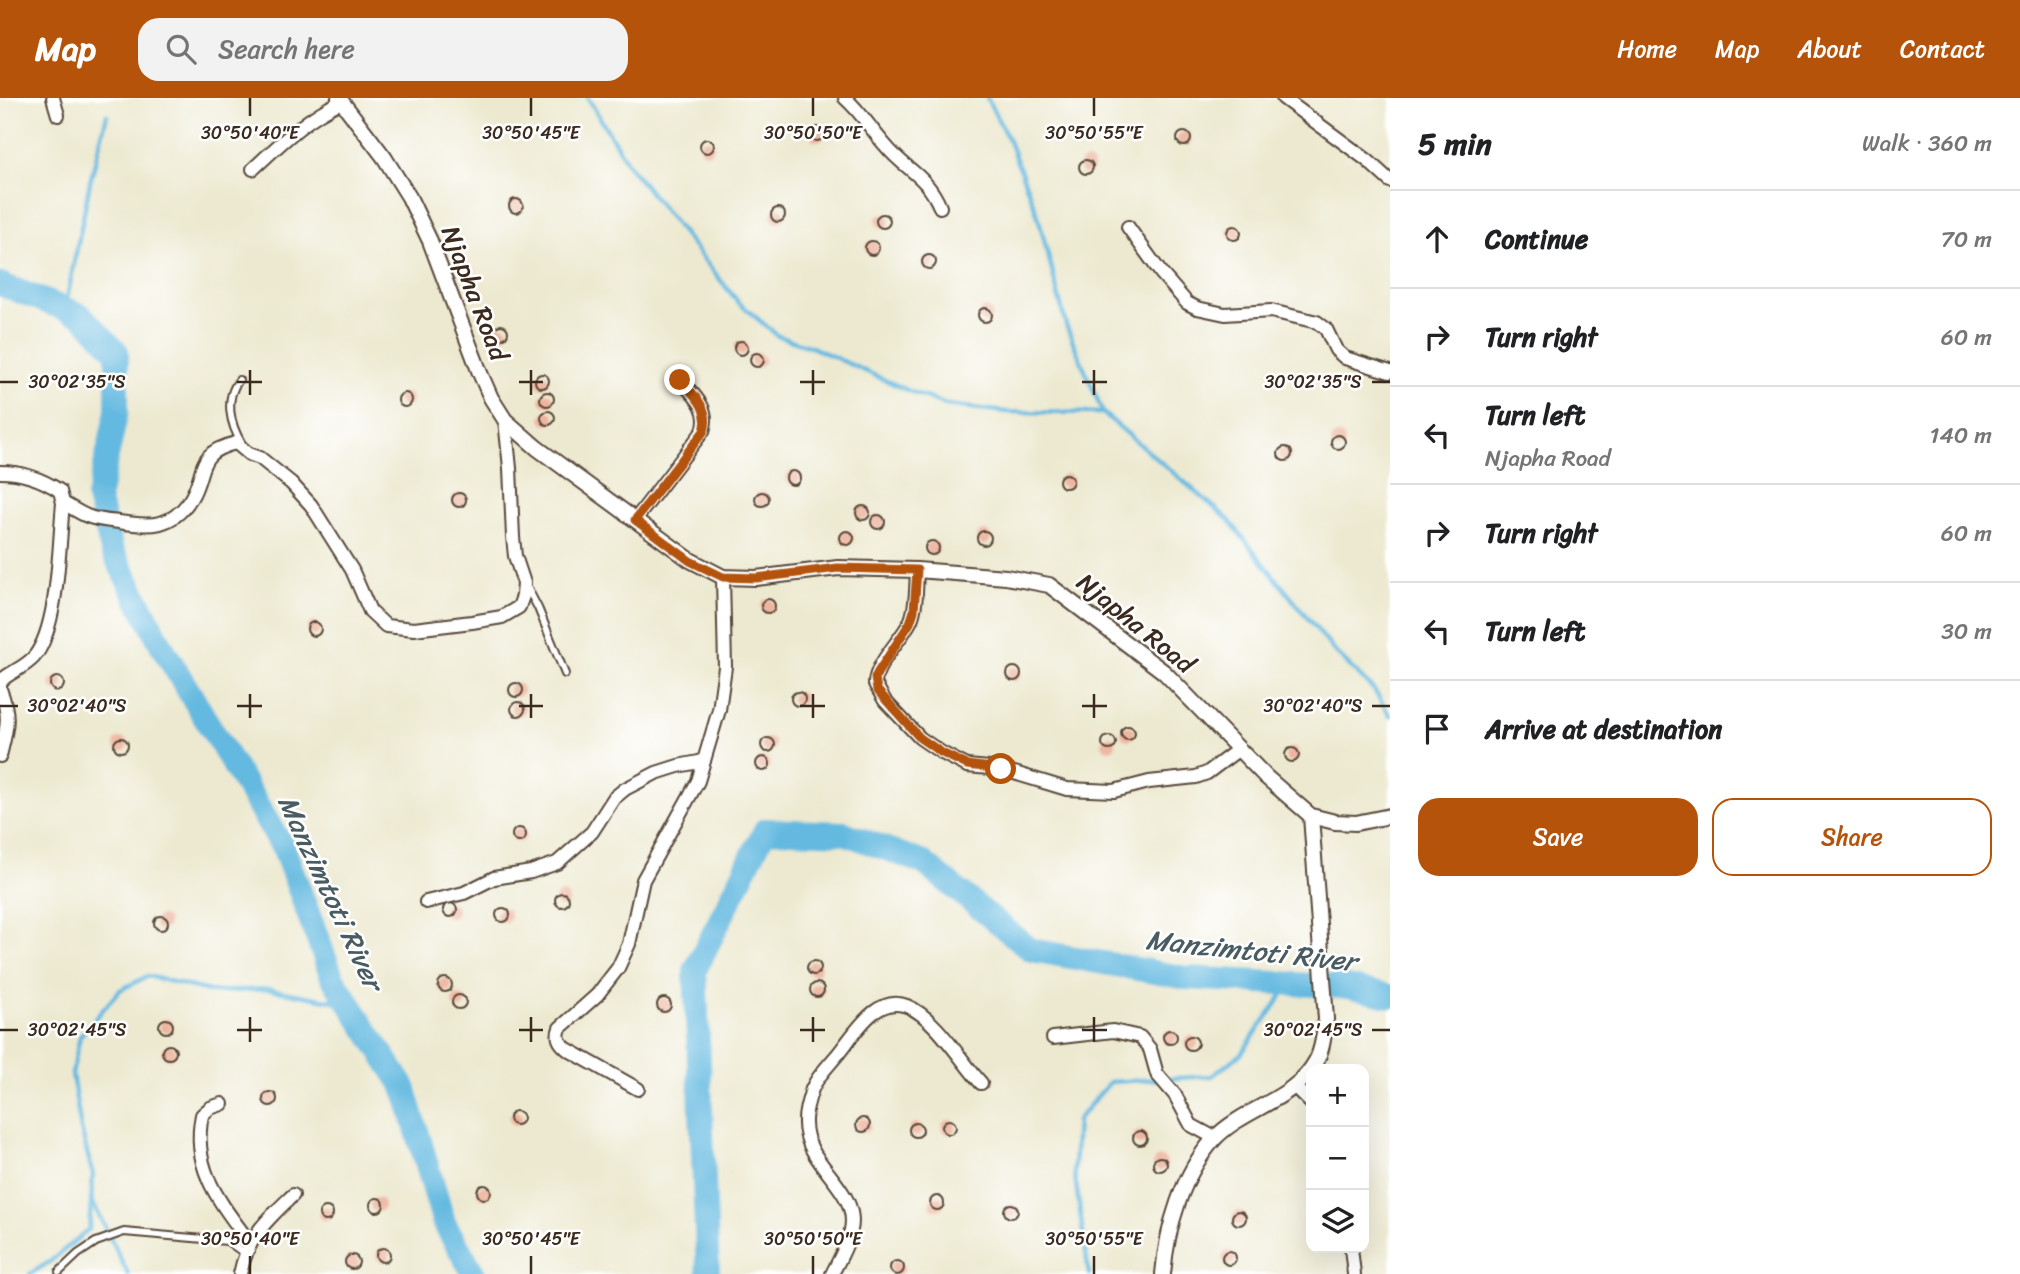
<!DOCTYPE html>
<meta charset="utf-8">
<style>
body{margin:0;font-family:Sriracha,sans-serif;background:#f2f2f2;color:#202124}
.controls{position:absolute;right:21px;bottom:21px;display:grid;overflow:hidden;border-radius:14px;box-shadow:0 7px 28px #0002}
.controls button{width:63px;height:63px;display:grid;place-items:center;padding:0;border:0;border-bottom:2px solid #e0e0e0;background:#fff;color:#202124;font:35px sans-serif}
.stop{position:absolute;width:21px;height:21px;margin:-16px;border:5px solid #b45309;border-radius:50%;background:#fff}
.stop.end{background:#b45309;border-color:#fff;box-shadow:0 2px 7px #0008}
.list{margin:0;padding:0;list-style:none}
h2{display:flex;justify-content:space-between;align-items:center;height:91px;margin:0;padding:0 28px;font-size:30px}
h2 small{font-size:23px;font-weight:400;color:#757577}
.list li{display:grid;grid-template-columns:46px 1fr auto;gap:21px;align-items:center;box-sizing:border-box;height:98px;padding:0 28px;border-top:2px solid #e0e0e0}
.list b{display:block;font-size:26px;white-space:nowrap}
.list p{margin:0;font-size:23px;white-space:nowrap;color:#757577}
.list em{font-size:23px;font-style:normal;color:#757577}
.actions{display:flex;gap:14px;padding:21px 28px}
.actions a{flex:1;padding:16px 0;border:2px solid #b45309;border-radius:21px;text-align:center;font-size:24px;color:#b45309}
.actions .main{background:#b45309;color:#fff}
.icon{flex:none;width:38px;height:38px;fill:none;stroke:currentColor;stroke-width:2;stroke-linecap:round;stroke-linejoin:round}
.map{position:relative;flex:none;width:1390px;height:1176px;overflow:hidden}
header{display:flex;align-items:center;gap:42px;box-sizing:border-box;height:98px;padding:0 35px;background:#b45309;color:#fff}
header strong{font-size:33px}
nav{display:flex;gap:38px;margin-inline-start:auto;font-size:24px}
.search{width:490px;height:63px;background:#f2f2f2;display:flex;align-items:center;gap:18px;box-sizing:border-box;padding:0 24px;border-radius:21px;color:#757577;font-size:26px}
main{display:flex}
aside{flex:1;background:#fff}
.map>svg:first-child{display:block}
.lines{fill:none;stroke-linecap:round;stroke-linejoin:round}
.stream{stroke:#63b9e0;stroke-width:4.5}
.river{stroke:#63b9e0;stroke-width:24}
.building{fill:#eeb49e}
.service-casing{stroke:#564739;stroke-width:10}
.minor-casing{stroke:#564739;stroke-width:16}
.tertiary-casing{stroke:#564739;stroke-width:18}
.service{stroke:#fff;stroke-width:6}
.minor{stroke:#fff;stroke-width:12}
.tertiary{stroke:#fff;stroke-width:14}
.route{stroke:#b45309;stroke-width:9}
.ticks{fill:none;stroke:#3b2a1e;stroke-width:2.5}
.labels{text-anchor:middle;stroke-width:5;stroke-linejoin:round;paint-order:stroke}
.street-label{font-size:26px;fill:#3b2a1e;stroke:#fff}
.water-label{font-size:28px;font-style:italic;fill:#495c62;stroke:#fff}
.ticks-label{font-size:18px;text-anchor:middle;fill:#3b2a1e;stroke:#fff;stroke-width:5;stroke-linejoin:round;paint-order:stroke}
</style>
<header>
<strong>Map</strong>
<div class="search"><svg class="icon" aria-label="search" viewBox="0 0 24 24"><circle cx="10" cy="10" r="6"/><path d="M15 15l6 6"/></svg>Search here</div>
<nav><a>Home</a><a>Map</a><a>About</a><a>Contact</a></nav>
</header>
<main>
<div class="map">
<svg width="1390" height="1176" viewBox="0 0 1390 1176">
<rect width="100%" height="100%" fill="#fff"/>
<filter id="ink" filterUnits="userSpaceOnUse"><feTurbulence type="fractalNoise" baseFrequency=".0143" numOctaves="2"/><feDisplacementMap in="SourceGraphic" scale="14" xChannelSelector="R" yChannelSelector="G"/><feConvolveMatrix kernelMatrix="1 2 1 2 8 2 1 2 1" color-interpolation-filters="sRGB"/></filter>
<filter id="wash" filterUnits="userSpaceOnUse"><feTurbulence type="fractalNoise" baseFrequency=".00686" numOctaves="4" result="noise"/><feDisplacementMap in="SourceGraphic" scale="28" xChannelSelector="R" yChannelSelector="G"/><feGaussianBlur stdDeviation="1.57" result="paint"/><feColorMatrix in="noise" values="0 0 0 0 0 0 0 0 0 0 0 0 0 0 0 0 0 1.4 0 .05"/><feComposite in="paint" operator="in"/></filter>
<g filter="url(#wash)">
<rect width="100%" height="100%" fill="#ede9d0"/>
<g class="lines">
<g class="stream">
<polyline points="588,0 629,68 738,204 778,238 814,250 907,292 946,307 1007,314 1103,315 1228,421 1335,554 1374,592 1390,618"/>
<polyline points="987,0 1009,43 1038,118 1066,227 1103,315"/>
<polyline points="65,211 90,84 107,17"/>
<polyline points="91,1101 128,1176"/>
<polyline points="30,1176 51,1163 89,1131 93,1077 81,1031 72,976 80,938 120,892 148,878 213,894 267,891 349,906"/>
<polyline points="1089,1176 1074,1072 1077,1022 1110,984 1212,978 1241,956 1291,885"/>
</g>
<g class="river">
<polyline points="0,186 81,217 117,254 117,313 98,400 112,452 165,554 284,751 332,879 404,989 444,1125 474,1176"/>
<polyline points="708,1176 695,872 765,732 844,735 924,765 1031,852 1187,880 1348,889 1390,898"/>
</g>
</g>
<g id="blocks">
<g class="building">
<circle cx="817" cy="36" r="7"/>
<circle cx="1184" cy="41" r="7"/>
<circle cx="707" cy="48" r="7"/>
<circle cx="1086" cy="69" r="7"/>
<circle cx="516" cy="108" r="7"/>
<circle cx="778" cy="117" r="7"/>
<circle cx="883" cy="123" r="7"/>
<circle cx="1234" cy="135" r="7"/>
<circle cx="872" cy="150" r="7"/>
<circle cx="929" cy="164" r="7"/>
<circle cx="985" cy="217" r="7"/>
<circle cx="501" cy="234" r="7"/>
<circle cx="741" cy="250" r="7"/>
<circle cx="757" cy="262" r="7"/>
<circle cx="542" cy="283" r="7"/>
<circle cx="547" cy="301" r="7"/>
<circle cx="405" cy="302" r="7"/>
<circle cx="548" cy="320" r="7"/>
<circle cx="1338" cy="344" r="7"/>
<circle cx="1285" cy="356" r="7"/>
<circle cx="793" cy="380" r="7"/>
<circle cx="1066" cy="383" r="7"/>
<circle cx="762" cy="401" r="7"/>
<circle cx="459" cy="402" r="7"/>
<circle cx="863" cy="415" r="7"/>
<circle cx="878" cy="424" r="7"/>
<circle cx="984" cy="440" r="7"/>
<circle cx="847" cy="440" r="7"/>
<circle cx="932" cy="450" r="7"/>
<circle cx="768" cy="508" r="7"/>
<circle cx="314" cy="531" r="7"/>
<circle cx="1014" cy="576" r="7"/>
<circle cx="57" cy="586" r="7"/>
<circle cx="516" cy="592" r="7"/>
<circle cx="798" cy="601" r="7"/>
<circle cx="518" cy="611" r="7"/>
<circle cx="1128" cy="635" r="7"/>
<circle cx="1109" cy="645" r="7"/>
<circle cx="768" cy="647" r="7"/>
<circle cx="121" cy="647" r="7"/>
<circle cx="1292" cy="657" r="7"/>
<circle cx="763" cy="666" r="7"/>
<circle cx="519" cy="737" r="7"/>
<circle cx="562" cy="802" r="7"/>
<circle cx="450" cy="812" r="7"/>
<circle cx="503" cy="817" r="7"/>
<circle cx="161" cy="825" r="7"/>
<circle cx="814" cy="870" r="7"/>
<circle cx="445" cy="887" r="7"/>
<circle cx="817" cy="892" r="7"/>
<circle cx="459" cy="904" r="7"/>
<circle cx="664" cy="907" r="7"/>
<circle cx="166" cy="928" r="7"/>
<circle cx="1170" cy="939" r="7"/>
<circle cx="1191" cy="945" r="7"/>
<circle cx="169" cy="954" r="7"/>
<circle cx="270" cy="1001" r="7"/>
<circle cx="516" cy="1020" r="7"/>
<circle cx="863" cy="1027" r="7"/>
<circle cx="949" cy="1029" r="7"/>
<circle cx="916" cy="1032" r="7"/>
<circle cx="1140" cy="1040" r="7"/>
<circle cx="1160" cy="1066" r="7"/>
<circle cx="484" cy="1094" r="7"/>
<circle cx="937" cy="1105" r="7"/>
<circle cx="377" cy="1107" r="7"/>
<circle cx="1011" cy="1113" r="7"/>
<circle cx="326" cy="1116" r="7"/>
<circle cx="1239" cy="1120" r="7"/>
<circle cx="383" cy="1157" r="7"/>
<circle cx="1229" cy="1160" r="7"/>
<circle cx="352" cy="1164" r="7"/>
<circle cx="897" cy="1170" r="7"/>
</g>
</g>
</g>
<g filter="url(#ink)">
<use href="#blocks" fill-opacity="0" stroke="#564739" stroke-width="2"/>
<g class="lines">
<g class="service-casing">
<g id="service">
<path d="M239,282C224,301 230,326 242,346"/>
<polyline points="527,489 538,510 565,576"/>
<polyline points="59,1174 78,1156 96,1144 124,1134 227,1143 244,1155"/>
</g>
</g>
<g class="minor-casing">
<g id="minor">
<polyline points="53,0 58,17"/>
<path d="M845,0C861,14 871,31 885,47C905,72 926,76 940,109"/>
<polyline points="1283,0 1367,62 1390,83"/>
<path d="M253,71C281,45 307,19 341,4"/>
<polyline points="1128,129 1161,175 1187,205 1197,210 1225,216 1271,213 1317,224 1326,231 1336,252 1345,260 1390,274"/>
<path d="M0,374C21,374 42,381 60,393L63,405C59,445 59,529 34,559C25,569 13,573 3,581L0,586"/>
<path d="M63,405C71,409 79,415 87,418C97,422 109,423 119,424C150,429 173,430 191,400C207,373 194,355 236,345L249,356L260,360L291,385L311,407L352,472L370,513L386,528L414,531L472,524L502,519L519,509L523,498L524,485L515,458L513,439L510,370L505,322"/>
<path d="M635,422L703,333C711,311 694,297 680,282"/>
<path d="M917,472C916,488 917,507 911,522C902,542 875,565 875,586L885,603L920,640L942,655L967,668L1001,671L1067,691L1114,693L1149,684L1196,679L1207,675L1239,651"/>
<path d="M0,591C11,619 7,629 0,658"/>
<polyline points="426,804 464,795 494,780 531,774 557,765 592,734 614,700 625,691 656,675 678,668 704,663"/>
<polyline points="1053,940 1113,933 1140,939 1150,951 1157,976 1175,997 1191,1027 1215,1040"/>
<polyline points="1294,988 1311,1005"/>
<path d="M638,991L567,951C560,945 556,940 560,930L597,897L618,870L629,846L643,782L698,683L719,612L725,569L723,479"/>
<path d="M222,1006L210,1010L202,1017C191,1071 220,1104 250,1145"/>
<polyline points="1351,1150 1354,1176"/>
<path d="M240,1176C248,1138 266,1123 293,1097"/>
<path d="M832,1176C839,1162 848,1147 851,1132C860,1089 803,1068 805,1022C805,1012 809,1000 812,991C818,977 829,967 838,956C854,937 876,896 907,908C935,919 961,963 981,985"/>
</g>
</g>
<g class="tertiary-casing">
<g id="tertiary">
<polyline points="339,0 384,59 409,99 430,143 480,275 491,300 505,322 537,350 690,462 723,479 756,480 838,470 917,472 1006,479 1049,487 1164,574 1266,679 1311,718 1335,724 1356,725 1390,718"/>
<path d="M1163,1176C1167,1129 1182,1077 1214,1041C1243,1010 1295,1002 1316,963C1323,951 1324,935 1326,921L1311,718"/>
</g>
</g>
<use href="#service" class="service"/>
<use href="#minor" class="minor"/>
<use href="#tertiary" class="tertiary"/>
</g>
</g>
<g class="lines" filter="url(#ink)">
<path class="route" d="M680,282C694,297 711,311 704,333L635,422L690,463L723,479L756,480L838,470L917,472L914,513L910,525L878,574L875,580L877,592L920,640L942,655L967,667L1001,671"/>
</g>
<path class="ticks" d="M250,0V18M531,0V18M813,0V18M1094,0V18M250,272V297M531,272V297M813,272V297M1094,272V297M0,284H18M237,284H262M519,284H543M800,284H825M1082,284H1107M1372,284H1390M250,596V620M531,596V620M813,596V620M1094,596V620M0,608H18M237,608H262M519,608H543M800,608H825M1082,608H1107M1372,608H1390M250,919V944M531,919V944M813,919V944M1094,919V944M0,932H18M237,932H262M519,932H543M800,932H825M1082,932H1107M1372,932H1390M250,1158V1176M531,1158V1176M813,1158V1176M1094,1158V1176"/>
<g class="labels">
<g class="street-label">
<text transform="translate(475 195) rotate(69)" y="9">Njapha Road</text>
<text transform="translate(1136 525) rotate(39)" y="9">Njapha Road</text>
</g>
<g class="water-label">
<text transform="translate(331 794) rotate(65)" y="10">Manzimtoti River</text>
<text transform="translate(1251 852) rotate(6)" y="10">Manzimtoti River</text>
</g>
</g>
<g class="ticks-label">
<text x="250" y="41">30°50'40"E</text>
<text x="531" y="41">30°50'45"E</text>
<text x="813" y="41">30°50'50"E</text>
<text x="1094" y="41">30°50'55"E</text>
<text x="77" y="290">30°02'35"S</text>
<text x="1313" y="290">30°02'35"S</text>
<text x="77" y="614">30°02'40"S</text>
<text x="1313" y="614">30°02'40"S</text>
<text x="77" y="938">30°02'45"S</text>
<text x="1313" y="938">30°02'45"S</text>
<text x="250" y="1147">30°50'40"E</text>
<text x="531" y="1147">30°50'45"E</text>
<text x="813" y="1147">30°50'50"E</text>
<text x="1094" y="1147">30°50'55"E</text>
</g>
</svg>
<div class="controls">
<button>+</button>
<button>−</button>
<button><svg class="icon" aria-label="layers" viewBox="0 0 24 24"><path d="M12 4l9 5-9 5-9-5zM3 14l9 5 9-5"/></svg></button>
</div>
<div class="stop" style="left:1001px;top:671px"></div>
<div class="stop end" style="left:680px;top:282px"></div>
</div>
<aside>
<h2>5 min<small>Walk · 360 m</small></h2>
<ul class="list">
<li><svg class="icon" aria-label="ahead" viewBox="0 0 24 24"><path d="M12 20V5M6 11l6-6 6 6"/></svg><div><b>Continue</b></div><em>70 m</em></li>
<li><svg class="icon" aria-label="right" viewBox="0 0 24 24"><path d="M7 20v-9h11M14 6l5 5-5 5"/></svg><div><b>Turn right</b></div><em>60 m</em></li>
<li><svg class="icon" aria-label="left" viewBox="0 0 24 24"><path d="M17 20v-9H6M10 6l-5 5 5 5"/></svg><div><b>Turn left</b><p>Njapha Road</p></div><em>140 m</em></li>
<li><svg class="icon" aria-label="right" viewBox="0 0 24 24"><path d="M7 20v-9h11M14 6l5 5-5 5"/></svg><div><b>Turn right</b></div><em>60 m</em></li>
<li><svg class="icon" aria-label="left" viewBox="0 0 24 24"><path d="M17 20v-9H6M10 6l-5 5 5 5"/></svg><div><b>Turn left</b></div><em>30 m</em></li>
<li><svg class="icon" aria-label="arrive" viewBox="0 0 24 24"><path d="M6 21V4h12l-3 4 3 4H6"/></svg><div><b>Arrive at destination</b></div></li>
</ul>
<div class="actions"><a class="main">Save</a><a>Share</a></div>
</aside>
</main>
